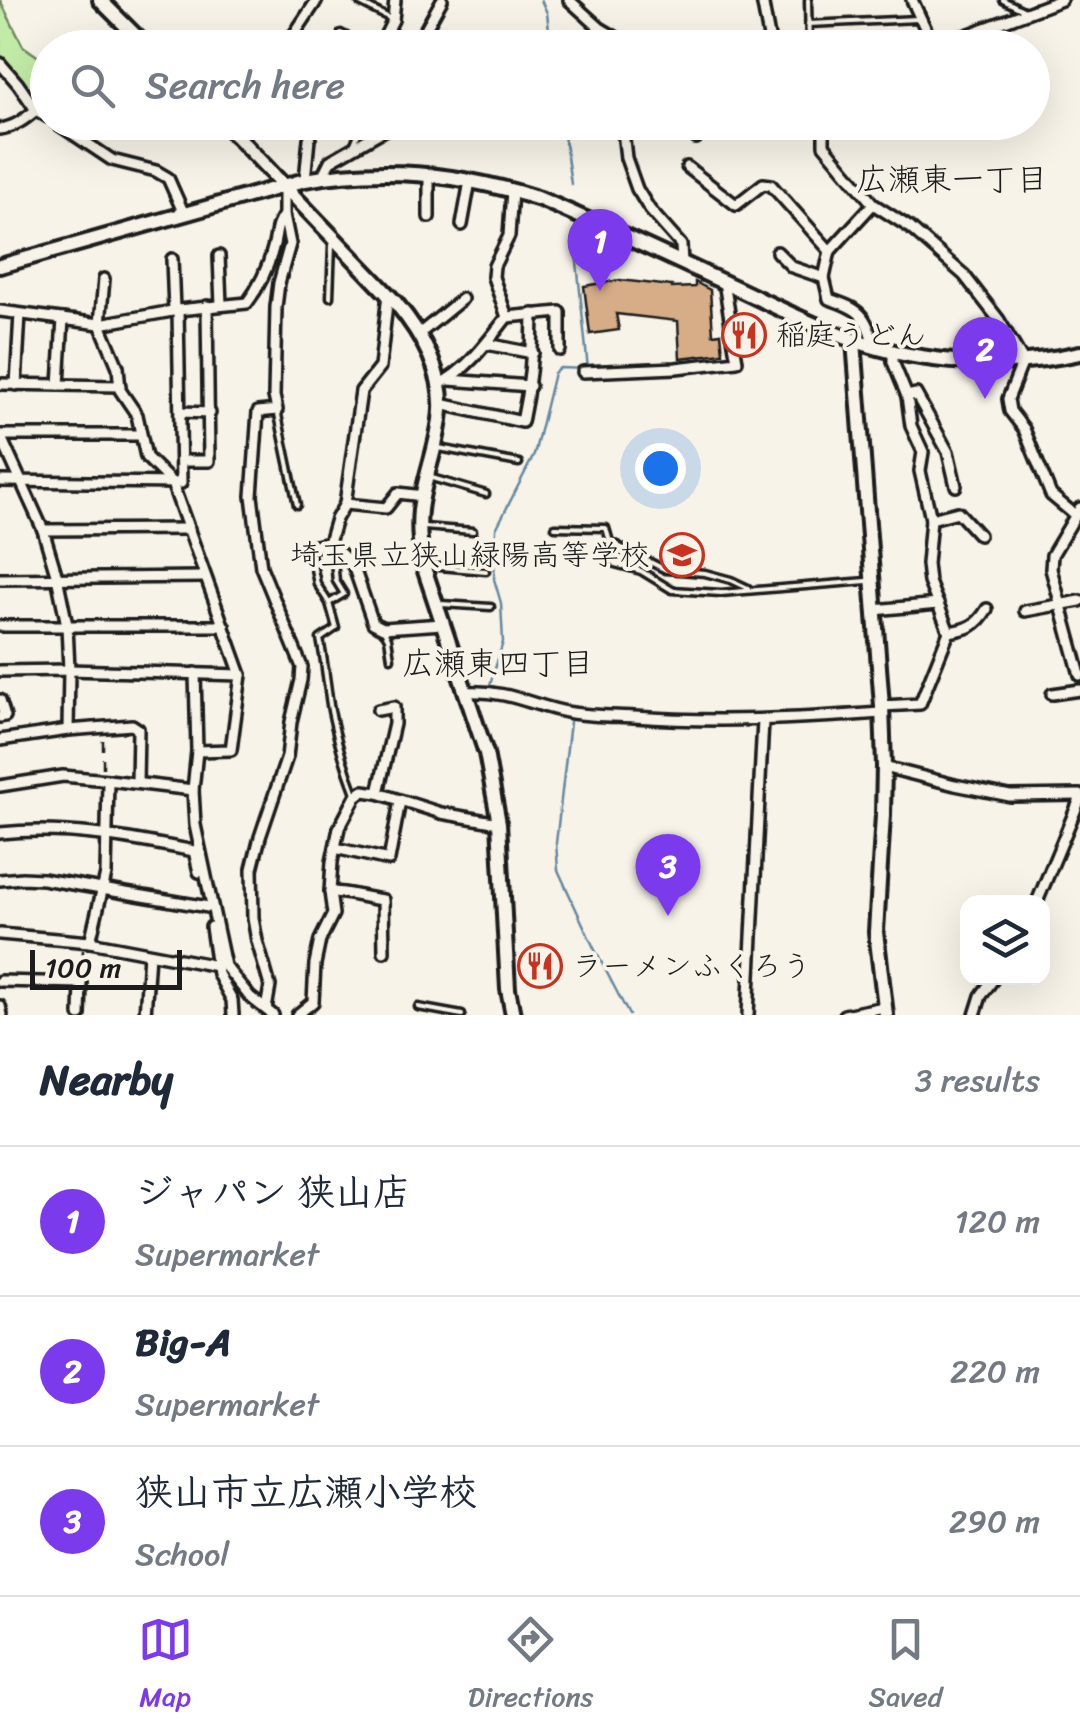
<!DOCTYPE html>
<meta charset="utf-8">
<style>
body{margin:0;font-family:Sriracha,"Klee One",sans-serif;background:#f6f6f7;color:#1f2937}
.controls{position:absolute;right:30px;bottom:30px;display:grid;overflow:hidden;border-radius:20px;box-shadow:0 10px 40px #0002}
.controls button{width:90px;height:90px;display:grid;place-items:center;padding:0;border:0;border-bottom:2px solid #e0e1e3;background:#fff;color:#1f2937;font:50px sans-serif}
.scale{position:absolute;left:30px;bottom:25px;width:152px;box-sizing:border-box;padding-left:10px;border:5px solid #1c1c1c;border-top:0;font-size:28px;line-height:35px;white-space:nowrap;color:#1c1c1c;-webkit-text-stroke:8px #f7f3e8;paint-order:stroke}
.you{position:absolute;left:660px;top:468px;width:35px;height:35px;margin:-25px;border:8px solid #fff;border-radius:50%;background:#1a73e8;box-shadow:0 0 0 15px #1a73e833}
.badge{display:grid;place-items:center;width:65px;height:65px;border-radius:50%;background:#7c3aed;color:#fff;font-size:32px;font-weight:700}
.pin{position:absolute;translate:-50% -82px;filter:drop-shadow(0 2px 5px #0008)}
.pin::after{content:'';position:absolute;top:52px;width:35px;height:30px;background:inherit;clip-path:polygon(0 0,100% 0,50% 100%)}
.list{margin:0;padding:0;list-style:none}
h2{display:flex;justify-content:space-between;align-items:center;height:130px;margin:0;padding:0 40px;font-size:42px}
h2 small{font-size:32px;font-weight:400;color:#747a83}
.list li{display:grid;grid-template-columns:65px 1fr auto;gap:30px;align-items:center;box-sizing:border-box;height:150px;padding:0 40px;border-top:2px solid #e0e1e3}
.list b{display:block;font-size:38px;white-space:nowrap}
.list p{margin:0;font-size:32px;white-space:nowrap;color:#747a83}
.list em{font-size:32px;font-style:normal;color:#747a83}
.icon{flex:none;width:55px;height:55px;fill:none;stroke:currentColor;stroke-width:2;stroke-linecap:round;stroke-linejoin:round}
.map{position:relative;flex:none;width:1080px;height:1015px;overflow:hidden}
.search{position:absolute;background:#fff;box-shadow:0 10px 40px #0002;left:30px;right:30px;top:30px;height:110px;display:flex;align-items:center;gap:25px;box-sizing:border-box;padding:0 35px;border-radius:55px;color:#747a83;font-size:38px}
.sheet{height:580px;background:#fff}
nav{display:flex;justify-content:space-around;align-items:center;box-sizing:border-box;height:140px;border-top:2px solid #e0e1e3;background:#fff;font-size:28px;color:#747a83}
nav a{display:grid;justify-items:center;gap:5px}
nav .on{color:#7c3aed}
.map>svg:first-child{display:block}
.green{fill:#c2eba7;stroke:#6f8462;stroke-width:2.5}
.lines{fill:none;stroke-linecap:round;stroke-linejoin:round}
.stream{stroke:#66889f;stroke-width:2.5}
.building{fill:#d7ad88;stroke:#1c1c1c;stroke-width:2.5}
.lane-casing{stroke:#1c1c1c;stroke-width:11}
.street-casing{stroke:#1c1c1c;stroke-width:16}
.secondary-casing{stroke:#1c1c1c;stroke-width:20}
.path{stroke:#1c1c1c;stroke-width:2.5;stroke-dasharray:10 8;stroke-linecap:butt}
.lane{stroke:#f7f3e8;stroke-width:4}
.street{stroke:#f7f3e8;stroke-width:9}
.secondary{stroke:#f7f3e8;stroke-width:12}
.labels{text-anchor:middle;stroke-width:8;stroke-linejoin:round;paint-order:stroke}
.poi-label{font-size:30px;fill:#1c1c1c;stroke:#f7f3e8;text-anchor:start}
.neighbourhood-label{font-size:32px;fill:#1c1c1c;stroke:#f7f3e8}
</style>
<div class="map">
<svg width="1080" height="1015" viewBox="0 0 1080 1015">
<rect width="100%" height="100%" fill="#f7f3e8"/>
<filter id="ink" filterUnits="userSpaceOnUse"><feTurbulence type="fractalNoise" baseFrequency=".01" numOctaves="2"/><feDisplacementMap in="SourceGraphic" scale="20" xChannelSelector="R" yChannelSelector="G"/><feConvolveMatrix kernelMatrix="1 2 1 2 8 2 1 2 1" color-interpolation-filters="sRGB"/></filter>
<g filter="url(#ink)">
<polygon class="green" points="0,0 23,46 47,63 47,110 40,105 0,58"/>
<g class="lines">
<g class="stream">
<polyline points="541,0 547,13 551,48"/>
<polyline points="562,122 571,184"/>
<polyline points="490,685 503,642 501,603 494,579 496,529 534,455 554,373 560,368 588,369 574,233"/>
<polyline points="570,722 556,843 558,870 594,948 629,1015"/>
</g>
</g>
<polygon class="building" points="620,280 672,286 672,288 695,287 695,282 710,290 713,334 721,333 723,353 680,358 678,321 616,314 619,330 590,334 584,286"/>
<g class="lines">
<g class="lane-casing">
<g id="lane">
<polyline points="808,0 809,48"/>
<polyline points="1003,0 1025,11"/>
<polyline points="360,3 393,20"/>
<polyline points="808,24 918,19"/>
<polyline points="341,33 369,48"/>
<polyline points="300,122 312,130"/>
<polyline points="353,146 363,122"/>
<polyline points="330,297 332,245"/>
<polyline points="277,410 297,505"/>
<polyline points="439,448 519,463"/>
<polyline points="432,478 486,494"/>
<polyline points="424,527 473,531"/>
<polyline points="555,527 606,528 610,542 666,570 705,573 731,580 748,588"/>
<polyline points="618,545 615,564 641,571 672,590 721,593 867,581"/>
<path d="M310,549L317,584L329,603L336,628L320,639C325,663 327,687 331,711C337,740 345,768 356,796"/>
<polyline points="428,566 486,571"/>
<polyline points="329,603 344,594 336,581 333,551"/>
<polyline points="441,604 491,607"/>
<polyline points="383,629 388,638 391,658"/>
<polyline points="418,1007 462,1015"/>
</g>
</g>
<g class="street-casing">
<g id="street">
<polyline points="569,0 600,28 632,47"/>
<polyline points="762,0 771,48"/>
<polyline points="912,0 934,47"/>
<polyline points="285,48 317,0"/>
<polyline points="379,48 393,20 395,0"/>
<polyline points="415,48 442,0"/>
<polyline points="631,48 667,44 729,48"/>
<polyline points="932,48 1061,0"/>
<polyline points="0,63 18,84 36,110"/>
<polyline points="55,122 112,160 156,171 168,178 184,214"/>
<polyline points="622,122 626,158 637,189 650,210 681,245 682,263"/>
<polyline points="820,122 824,130 824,145 873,204 909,227 964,275 999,320 1023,361 1008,399 1010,411 1024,429 1051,495 1075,515"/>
<path d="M0,129C15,127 25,119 36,110L48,117"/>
<polyline points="696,138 712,122"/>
<polyline points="687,167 736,205 763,184 771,185 830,251"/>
<polyline points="429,175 429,217"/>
<polyline points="322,177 330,161 398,122"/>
<polyline points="305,180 309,139 317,122"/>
<polyline points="462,225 470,181"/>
<polyline points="777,252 792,267 824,278 830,251 873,204"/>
<polyline points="219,256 221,305"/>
<polyline points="172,259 174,310"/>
<path d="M824,278L829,299C859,309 867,314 874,347"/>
<polyline points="104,279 100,324 118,367 120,390 137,415 146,457 172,483 241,675 231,750 197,751"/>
<path d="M0,311L100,324L178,310L247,303C260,286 268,268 273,248C277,235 275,225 284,215"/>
<polyline points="507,317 560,312 560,350"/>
<polyline points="419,334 462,299"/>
<polyline points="486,344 533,353"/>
<polyline points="893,351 893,362 907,396 911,426 923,452 920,471 931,519 927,564 929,582 949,632"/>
<polyline points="583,372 676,368 737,361 724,282"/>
<polyline points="449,380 530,386"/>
<polyline points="0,384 120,386"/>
<polyline points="16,385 20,314"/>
<polyline points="59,385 63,319"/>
<path d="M438,385C467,371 488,341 507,317L493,277L494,266L509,236L512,190"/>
<polyline points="907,396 916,394 948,452 956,486"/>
<path d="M441,404L522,422C530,386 533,352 533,314"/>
<polyline points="181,412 210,413"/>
<polyline points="181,461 209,461 207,306"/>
<polyline points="0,481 181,483 178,310"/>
<polyline points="345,504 386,508 398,493 423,496"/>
<polyline points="1080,508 1052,555 1051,569 1080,675"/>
<polyline points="931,519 958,512 979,535"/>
<polyline points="43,530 189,529"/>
<polyline points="329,543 336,519 345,504 361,391 380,367 388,294"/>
<polyline points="310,547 329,543 353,565 373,623 383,628 443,624"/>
<polyline points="0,579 205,577"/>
<polyline points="874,610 938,604"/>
<polyline points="1025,611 1080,601"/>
<polyline points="0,626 224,626"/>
<polyline points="0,671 69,670 241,675"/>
<polyline points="195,673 197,751 193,790 195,825 225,966 250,997 273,1015"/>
<path d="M467,692C511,690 534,707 572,713C592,716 614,716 634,717C717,723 798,719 881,713"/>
<polyline points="1052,694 1080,690"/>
<polyline points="0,700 5,716 0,717"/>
<path d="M882,706L920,704L949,632C968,629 977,626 987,609"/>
<polyline points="68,730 69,670 67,625 57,577 43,530 0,435 140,435"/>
<polyline points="0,740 68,730 132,725 138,729 137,783"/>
<polyline points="884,767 955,785 1010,796 1080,795"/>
<polyline points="0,786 63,776 108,780"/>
<polyline points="378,793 394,724 394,707 378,710"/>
<path d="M0,833C67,826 128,838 194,851L199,872"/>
<polyline points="335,848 389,860 400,801"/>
<polyline points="0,880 22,878 43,879 208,907"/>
<path d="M330,892C349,892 365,898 383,900L384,952"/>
<polyline points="1037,902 1080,799"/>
<polyline points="211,927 218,974 232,1000 233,1015"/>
<polyline points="0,934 90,942 217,966"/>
<polyline points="90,942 106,874 108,780 193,790"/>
<polyline points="0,981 81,983 80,1015"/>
<polyline points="0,1006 2,1015"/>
<polyline points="266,1009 270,986 257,941 253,918 252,869 260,837 287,757 291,722 301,680 302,667 261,567 252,496 258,412 277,410 274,396 276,307 279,283 290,244 284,215 284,185"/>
<polyline points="145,1015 149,954"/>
<polyline points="297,1015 313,1002 315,964 320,940 333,914 330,892 332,862 339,828 356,796 363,791 378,793 441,813 499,823"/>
<polyline points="748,1015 763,721"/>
<polyline points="844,1015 884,1007"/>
<polyline points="975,1015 981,996 994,978"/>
</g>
</g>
<g class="secondary-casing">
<g id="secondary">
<polyline points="100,0 148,48"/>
<path d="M223,122L396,303C420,332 443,371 441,410C439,444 424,476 420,510C418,529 420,547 423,565L486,753L499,823L508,989L513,1015"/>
<path d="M0,266L305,180C383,166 464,174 540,199C601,225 661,253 721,281C765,301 808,324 853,340C924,365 1007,369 1080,353"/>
<polyline points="854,341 882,706 884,767 883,815 876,932 886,1015"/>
</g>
</g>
<g class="path">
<polyline points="103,768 103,736"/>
<polyline points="82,972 83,950"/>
</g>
<use href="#lane" class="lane"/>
<use href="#street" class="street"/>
<use href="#secondary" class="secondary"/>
</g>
</g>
<defs>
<g id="restaurant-ring" transform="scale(2.25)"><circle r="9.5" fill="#f7f3e8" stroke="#c8321e" stroke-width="1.5"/><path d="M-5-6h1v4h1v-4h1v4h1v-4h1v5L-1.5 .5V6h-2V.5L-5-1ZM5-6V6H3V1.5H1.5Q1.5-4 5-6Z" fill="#c8321e"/></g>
<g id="school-ring" transform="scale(2.25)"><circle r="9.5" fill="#f7f3e8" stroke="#c8321e" stroke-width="1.5"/><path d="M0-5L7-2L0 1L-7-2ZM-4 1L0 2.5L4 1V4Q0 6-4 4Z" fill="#c8321e"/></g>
</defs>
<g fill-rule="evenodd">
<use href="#restaurant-ring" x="744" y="335"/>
<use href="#school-ring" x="682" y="555"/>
<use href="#restaurant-ring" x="540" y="966"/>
</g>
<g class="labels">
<g class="poi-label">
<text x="776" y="345">稲庭うどん</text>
<text x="650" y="565" text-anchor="end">埼玉県立狭山緑陽高等学校</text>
<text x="572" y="976">ラーメンふくろう</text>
</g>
<g class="neighbourhood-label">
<text x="952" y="190">広瀬東一丁目</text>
<text x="498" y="674">広瀬東四丁目</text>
</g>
</g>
</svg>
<div class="controls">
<button><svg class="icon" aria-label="layers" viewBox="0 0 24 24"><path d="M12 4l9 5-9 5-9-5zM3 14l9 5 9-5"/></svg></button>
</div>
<div class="scale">100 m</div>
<div class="you"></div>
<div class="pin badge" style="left:600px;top:291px">1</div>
<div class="pin badge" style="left:985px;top:399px">2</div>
<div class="pin badge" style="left:668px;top:916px">3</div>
<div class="search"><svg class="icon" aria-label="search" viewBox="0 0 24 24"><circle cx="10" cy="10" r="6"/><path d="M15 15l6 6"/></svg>Search here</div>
</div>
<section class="sheet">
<h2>Nearby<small>3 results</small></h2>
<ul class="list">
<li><span class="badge">1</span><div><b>ジャパン 狭山店</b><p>Supermarket</p></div><em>120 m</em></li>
<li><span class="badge">2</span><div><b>Big-A</b><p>Supermarket</p></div><em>220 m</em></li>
<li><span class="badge">3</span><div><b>狭山市立広瀬小学校</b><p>School</p></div><em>290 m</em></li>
</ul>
</section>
<nav>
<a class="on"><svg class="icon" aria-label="map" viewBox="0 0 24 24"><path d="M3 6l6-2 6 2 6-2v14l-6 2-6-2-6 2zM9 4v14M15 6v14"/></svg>Map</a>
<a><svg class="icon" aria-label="directions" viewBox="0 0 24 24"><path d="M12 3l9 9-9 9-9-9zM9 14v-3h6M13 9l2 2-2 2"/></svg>Directions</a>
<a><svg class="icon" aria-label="saved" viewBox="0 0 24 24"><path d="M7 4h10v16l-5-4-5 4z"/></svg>Saved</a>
</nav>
